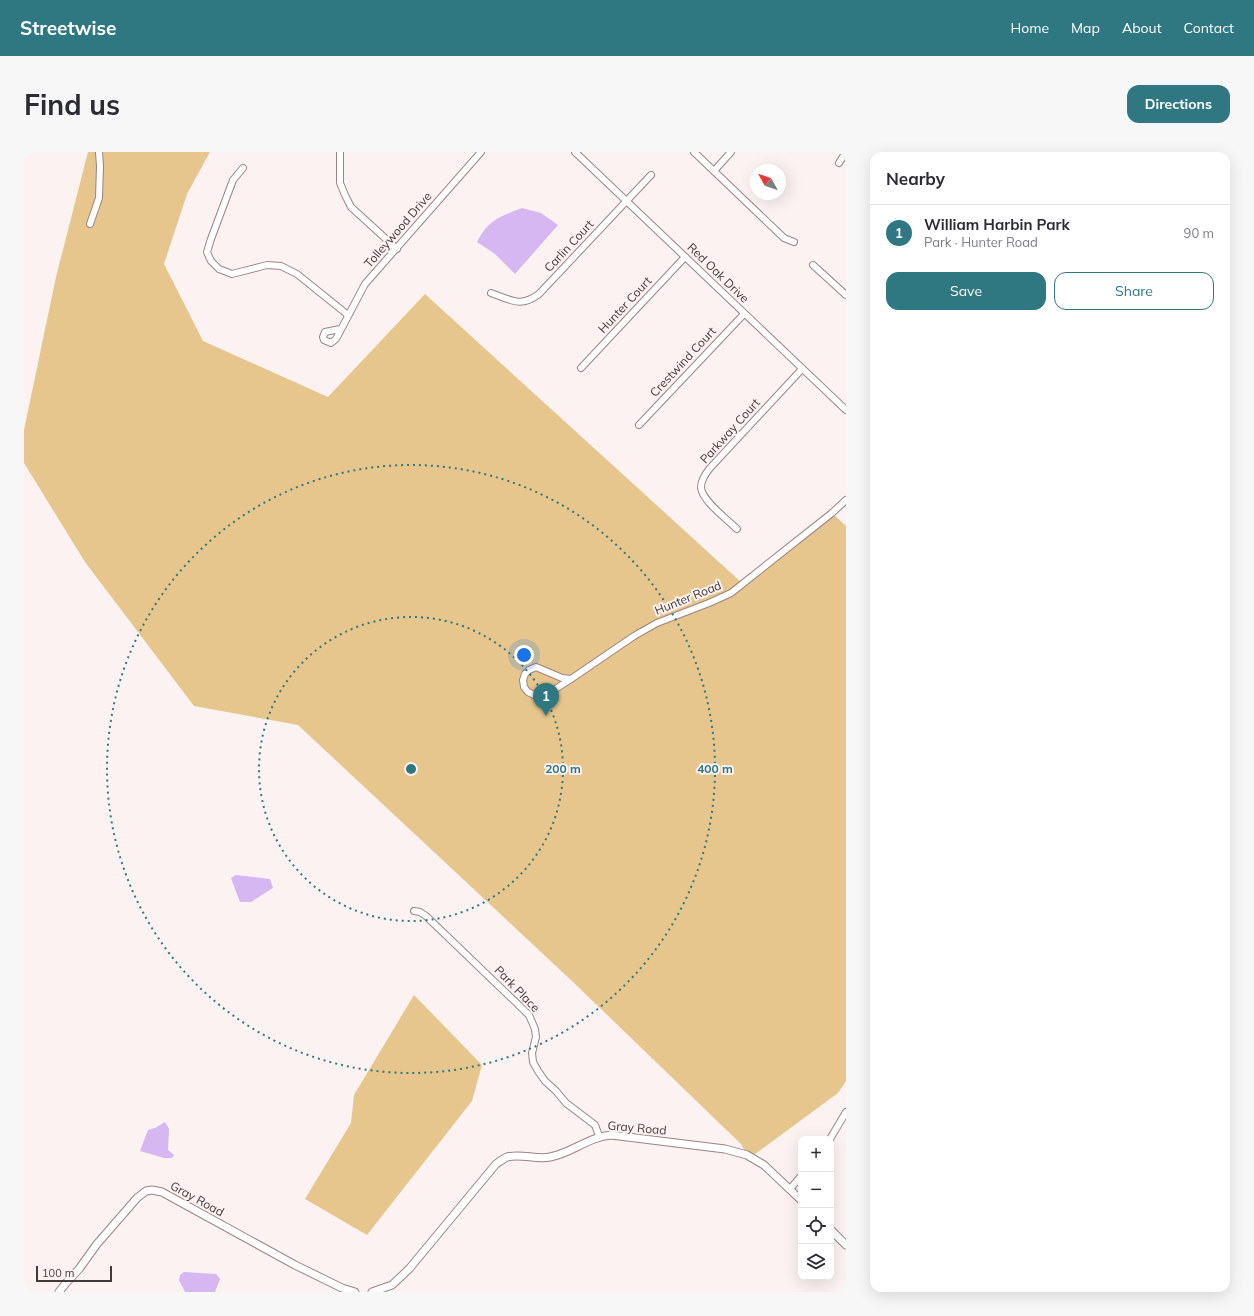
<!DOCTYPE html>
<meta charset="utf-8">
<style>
body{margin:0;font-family:Mulish,sans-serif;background:#f7f7f7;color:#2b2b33}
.controls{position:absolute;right:12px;bottom:12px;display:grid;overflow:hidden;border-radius:8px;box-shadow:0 4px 16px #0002}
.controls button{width:36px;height:36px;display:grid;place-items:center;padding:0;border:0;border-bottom:1px solid #e1e1e2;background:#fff;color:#2b2b33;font:20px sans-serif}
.compass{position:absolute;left:726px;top:12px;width:36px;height:36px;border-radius:50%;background:#fff;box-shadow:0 4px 16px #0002;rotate:310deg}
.scale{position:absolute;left:12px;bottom:10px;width:76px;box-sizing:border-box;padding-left:4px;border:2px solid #44393a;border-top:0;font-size:11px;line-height:14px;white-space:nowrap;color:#44393a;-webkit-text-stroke:3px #fcf2f2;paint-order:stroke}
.you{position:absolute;left:500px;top:503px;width:14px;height:14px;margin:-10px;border:3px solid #fff;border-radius:50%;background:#1a73e8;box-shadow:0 0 0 6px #1a73e833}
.badge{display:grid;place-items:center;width:26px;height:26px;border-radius:50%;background:#2f7781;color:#fff;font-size:13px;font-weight:700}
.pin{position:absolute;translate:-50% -33px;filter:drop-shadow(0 1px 2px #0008)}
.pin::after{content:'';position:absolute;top:21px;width:14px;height:12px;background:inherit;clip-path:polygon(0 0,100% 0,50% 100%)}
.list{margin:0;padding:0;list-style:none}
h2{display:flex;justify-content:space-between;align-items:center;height:52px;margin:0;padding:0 16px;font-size:17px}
h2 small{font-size:13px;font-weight:400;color:#7c7c81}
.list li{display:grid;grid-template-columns:26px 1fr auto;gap:12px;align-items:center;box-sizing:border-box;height:56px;padding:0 16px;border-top:1px solid #e1e1e2}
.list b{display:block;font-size:15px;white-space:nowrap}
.list p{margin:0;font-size:13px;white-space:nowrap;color:#7c7c81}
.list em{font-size:13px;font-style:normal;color:#7c7c81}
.actions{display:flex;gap:8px;padding:12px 16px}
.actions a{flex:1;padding:9px 0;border:1px solid #2f7781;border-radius:12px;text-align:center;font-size:14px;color:#2f7781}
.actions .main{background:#2f7781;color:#fff}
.icon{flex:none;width:22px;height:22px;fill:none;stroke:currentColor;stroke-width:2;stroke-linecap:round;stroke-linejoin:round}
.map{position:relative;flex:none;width:822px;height:1140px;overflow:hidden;border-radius:12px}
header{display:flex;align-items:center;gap:24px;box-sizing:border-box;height:56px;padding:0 20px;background:#2f7781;color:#fff}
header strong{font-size:19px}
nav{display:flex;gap:22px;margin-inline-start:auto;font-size:14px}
.intro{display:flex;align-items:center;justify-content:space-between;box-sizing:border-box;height:96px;padding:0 24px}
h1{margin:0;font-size:28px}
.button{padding:10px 18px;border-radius:12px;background:#2f7781;color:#fff;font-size:14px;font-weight:700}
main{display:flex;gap:24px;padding:0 24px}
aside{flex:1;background:#fff;border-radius:12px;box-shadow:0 4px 16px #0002}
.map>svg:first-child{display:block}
.green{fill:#e6c68c}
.water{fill:#d6b7f2}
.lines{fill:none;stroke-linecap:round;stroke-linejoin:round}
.minor-casing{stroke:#9b8384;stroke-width:8}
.tertiary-casing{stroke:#9b8384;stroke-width:9}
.minor{stroke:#fff;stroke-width:6}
.tertiary{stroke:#fff;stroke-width:7}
.ring{fill:none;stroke:#2f7781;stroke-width:2;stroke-dasharray:2 4}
.labels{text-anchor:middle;stroke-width:4;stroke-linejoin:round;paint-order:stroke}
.street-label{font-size:12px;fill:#44393a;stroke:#fcf2f2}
.centre{fill:#2f7781;stroke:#fcf2f2;stroke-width:2}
.ring-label{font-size:12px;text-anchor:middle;font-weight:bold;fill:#2f7781;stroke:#fcf2f2;stroke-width:4;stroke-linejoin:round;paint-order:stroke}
</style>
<header>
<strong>Streetwise</strong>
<nav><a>Home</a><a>Map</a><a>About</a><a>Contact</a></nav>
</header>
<div class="intro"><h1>Find us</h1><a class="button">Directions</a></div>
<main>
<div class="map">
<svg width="822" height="1140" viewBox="0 0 822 1140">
<rect width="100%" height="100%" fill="#fcf2f2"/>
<g class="green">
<polygon points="64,0 186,0 163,42 140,112 179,189 304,245 401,142 718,431 808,361 822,374 822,929 814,941 727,1005 723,1003 717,992 548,829 274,573 170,554 61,410 0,311 0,278 32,125"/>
<polygon points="390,843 458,913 448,949 343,1083 281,1047 327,971 330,943"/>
</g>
<g class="water">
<path d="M498,56L517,61L534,73L491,122L471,102L453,90C465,67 475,65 498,56Z"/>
<polygon points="212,723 246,727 249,736 227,750 216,750 207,726"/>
<polygon points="141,970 145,977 144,998 150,1003 148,1006 140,1006 116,999 124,978 131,976"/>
<polygon points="160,1120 192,1122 196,1127 191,1140 161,1140 155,1128 156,1123"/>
</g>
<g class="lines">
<g class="minor-casing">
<g id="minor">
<polyline points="316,0 316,31 321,43 327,55 373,97"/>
<polyline points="551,0 822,258"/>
<polyline points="670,0 760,86 770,90"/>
<polyline points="815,11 822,0"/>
<polyline points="219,16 209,28 187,87 183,100 187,109 195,117 208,122 243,113 257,114 273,122 324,163"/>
<polyline points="690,19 707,0"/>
<polyline points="66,72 75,46 76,14 75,0"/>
<polyline points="789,113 822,143"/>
<path d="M467,141C487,148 496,156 515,142L627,23"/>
<polyline points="316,177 301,180 299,185 300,188 307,191 312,187 341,132 457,0"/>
<polyline points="557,216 661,105"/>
<polyline points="615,273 720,162"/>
<path d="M713,377C704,368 677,348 677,335C677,328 682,321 686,316L778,217"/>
<polyline points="547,527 538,526 512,515 505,518 501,522 499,528 500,535 504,540 514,545 522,543 547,527 610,484 633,471 685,451 707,441 808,361 822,348"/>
<polyline points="390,759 396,760 402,764 505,863 511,877 512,885 508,901 509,910 514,919 521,929 532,939 542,951 571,973 575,984"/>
<polyline points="806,987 822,960"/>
<polyline points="766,1037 777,1024"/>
</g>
</g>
<g class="tertiary-casing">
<g id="tertiary">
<polyline points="807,1078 822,1093"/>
<polyline points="35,1140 42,1131 55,1117 73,1092 113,1046 122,1039 128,1038 138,1040 271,1113 318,1136 331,1140"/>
<path d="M348,1140L368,1133L385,1117L472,1012C475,1010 479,1007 483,1005C497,1001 512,1008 526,1005C548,1001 564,985 587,983L701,997L723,1003L740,1013L777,1048"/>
</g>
</g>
<use href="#minor" class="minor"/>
<use href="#tertiary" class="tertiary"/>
</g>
<g class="ring">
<circle cx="387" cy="617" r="152"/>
<circle cx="387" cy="617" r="304"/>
</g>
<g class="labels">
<g class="street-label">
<text transform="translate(374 78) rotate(-49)" y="4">Tolleywood Drive</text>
<text transform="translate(545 94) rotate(-47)" y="4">Carlin Court</text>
<text transform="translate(694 121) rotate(44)" y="4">Red Oak Drive</text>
<text transform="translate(601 153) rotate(-47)" y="4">Hunter Court</text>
<text transform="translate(659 210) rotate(-47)" y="4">Crestwind Court</text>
<text transform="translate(706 279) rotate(-48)" y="4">Parkway Court</text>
<text transform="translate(664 446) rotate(-22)" y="4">Hunter Road</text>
<text transform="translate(493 837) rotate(46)" y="4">Park Place</text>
<text transform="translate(613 976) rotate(5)" y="4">Gray Road</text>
<text transform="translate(173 1047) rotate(29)" y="4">Gray Road</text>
</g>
</g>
<circle cx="387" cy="617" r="6" class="centre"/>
<g class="ring-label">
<text x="539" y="621">200 m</text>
<text x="691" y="621">400 m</text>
</g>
</svg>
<div class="controls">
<button>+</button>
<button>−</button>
<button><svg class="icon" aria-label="locate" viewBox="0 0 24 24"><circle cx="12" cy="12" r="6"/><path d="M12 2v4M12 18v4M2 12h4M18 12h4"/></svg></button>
<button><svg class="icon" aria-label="layers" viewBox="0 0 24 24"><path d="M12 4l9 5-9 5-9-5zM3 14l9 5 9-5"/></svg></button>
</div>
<svg class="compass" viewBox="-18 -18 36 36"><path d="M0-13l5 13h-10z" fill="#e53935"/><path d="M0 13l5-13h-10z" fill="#7c7c81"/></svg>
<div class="scale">100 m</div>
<div class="you"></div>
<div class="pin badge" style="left:522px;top:564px">1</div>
</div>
<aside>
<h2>Nearby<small></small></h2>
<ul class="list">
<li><span class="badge">1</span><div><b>William Harbin Park</b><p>Park · Hunter Road</p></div><em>90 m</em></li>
</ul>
<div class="actions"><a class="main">Save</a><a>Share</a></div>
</aside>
</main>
